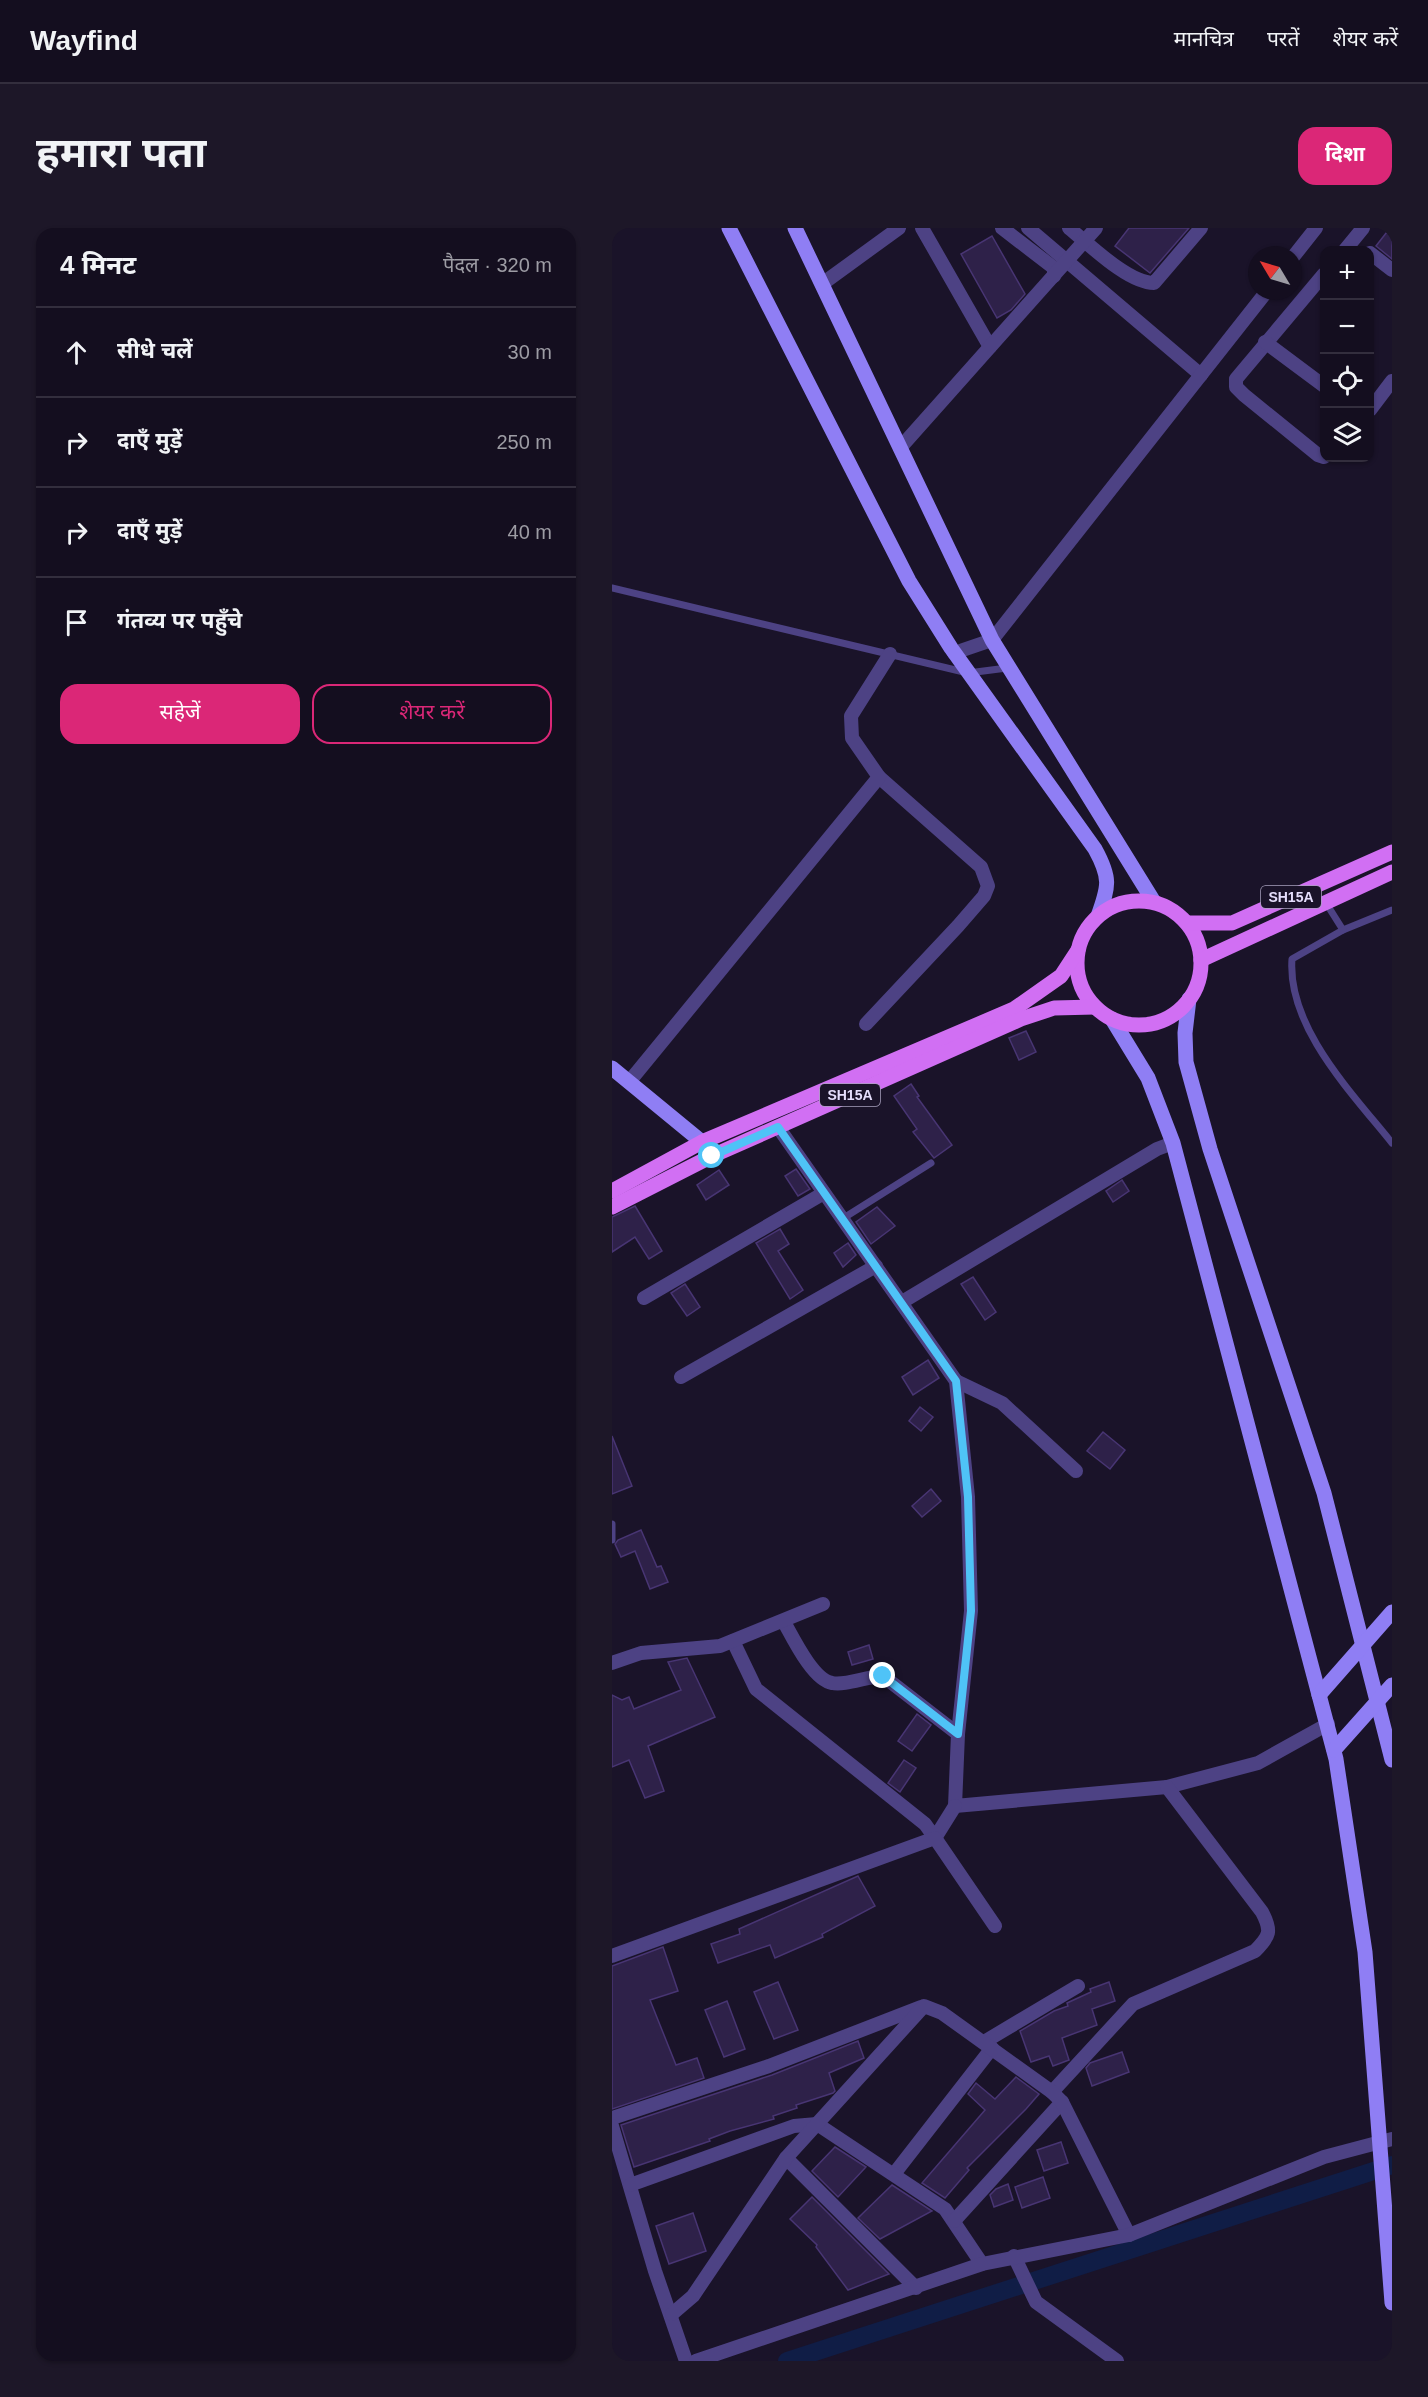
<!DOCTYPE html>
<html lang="hi">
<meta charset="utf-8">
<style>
body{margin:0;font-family:Helvetica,"Noto Sans Devanagari",sans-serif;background:#1d1728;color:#f1f3f6}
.controls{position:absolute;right:18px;top:18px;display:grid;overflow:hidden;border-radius:12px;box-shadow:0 2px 4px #0004}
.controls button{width:54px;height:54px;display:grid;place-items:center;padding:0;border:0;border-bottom:2px solid #332e3d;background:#140e1f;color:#f1f3f6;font:30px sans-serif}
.compass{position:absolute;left:636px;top:18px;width:54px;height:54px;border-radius:50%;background:#140e1f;box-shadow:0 2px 4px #0004;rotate:308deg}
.stop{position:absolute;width:18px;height:18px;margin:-14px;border:4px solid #4fc3f7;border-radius:50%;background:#fff}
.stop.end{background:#4fc3f7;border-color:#fff;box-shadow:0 2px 6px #0008}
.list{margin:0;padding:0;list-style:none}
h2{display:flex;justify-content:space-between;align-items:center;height:78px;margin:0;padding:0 24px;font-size:26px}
h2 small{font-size:20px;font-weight:400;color:#9d9ca4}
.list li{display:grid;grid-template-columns:39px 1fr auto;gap:18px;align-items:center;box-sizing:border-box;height:90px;padding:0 24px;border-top:2px solid #332e3d}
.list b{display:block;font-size:22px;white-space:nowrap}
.list em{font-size:20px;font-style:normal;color:#9d9ca4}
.actions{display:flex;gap:12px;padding:18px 24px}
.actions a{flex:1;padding:14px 0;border:2px solid #db2777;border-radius:18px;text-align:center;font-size:21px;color:#db2777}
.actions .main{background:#db2777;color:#fff}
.icon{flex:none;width:33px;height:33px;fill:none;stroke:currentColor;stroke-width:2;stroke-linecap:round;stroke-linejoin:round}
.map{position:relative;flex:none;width:780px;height:2133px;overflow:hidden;border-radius:18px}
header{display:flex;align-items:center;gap:36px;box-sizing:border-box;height:84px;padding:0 30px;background:#140e1f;border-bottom:2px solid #332e3d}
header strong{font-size:28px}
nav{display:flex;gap:33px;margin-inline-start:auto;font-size:21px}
.intro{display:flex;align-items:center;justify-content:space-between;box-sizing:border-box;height:144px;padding:0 36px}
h1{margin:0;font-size:42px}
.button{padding:15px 27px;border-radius:18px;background:#db2777;color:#fff;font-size:21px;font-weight:700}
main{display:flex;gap:36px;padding:0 36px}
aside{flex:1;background:#140e1f;border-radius:18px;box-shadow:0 2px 4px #0004}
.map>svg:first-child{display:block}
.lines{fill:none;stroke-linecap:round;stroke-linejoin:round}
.canal{stroke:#101d46;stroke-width:18}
.building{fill:#2e2149;stroke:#483573;stroke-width:1.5}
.lane{stroke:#4d4284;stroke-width:7}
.street{stroke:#4d4284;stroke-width:14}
.secondary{stroke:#8f7ef4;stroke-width:15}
.primary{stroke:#d16ff3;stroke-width:15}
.route{stroke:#4fc3f7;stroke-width:8}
.labels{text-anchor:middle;stroke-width:6;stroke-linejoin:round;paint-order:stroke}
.shield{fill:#1a1329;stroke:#a8a1bd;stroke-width:1.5}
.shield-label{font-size:14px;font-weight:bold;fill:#e5defc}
</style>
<header>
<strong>Wayfind</strong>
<nav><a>मानचित्र</a><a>परतें</a><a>शेयर करें</a></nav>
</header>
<div class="intro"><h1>हमारा पता</h1><a class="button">दिशा</a></div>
<main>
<aside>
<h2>4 मिनट<small>पैदल · 320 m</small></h2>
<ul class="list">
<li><svg class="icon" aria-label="ahead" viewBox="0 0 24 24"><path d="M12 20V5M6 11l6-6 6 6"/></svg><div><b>सीधे चलें</b></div><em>30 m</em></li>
<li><svg class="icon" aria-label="right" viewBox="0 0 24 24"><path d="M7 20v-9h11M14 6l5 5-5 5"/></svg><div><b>दाएँ मुड़ें</b></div><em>250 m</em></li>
<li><svg class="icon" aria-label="right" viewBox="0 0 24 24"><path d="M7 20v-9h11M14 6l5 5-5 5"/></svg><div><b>दाएँ मुड़ें</b></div><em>40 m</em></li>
<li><svg class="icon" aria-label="arrive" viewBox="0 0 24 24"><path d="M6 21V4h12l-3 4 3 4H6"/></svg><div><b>गंतव्य पर पहुँचे</b></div></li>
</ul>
<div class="actions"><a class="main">सहेजें</a><a>शेयर करें</a></div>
</aside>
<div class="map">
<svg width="780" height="2133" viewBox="0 0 780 2133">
<rect width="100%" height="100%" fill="#1a1329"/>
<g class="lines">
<polyline class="canal" points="175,2133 780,1937"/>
</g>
<g class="building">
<polygon points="517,0 577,0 538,45 503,18"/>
<polygon points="778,0 780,0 780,31 764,18"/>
<polygon points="380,8 413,66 399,82 385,90 349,26"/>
<polygon points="414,803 424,824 407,832 397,810"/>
<polygon points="299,856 307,868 305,869 340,917 322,930 301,904 305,901 282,868"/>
<polygon points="184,941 198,961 186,968 173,948"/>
<polygon points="107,942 117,957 94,972 85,957"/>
<polygon points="510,952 517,963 501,974 494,963"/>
<polygon points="23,978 50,1023 37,1031 23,1009 0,1024 0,989"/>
<polygon points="265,979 283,998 259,1016 244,994"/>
<polygon points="168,1001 177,1016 166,1023 191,1062 178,1071 144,1015"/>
<polygon points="236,1015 244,1027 231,1039 222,1025"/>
<polygon points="361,1049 384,1084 373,1092 349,1056"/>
<polygon points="73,1056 88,1079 75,1088 59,1065"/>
<polygon points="316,1132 327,1150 301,1167 290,1149"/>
<polygon points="308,1179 321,1189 309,1203 297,1193"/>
<polygon points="491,1204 513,1222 498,1241 475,1223"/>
<polygon points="0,1208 20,1258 0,1266"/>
<polygon points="319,1261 329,1273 310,1289 300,1278"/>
<polygon points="29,1302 45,1339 49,1338 56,1354 38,1361 23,1323 9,1329 3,1316 6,1312"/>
<polygon points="257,1417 261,1431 240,1437 236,1424"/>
<polygon points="75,1430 103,1489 36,1518 52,1563 33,1570 17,1532 0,1539 0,1467 10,1472 17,1469 22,1481 69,1462 56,1434"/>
<polygon points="305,1486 319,1497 300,1523 286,1513"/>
<polygon points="292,1532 304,1540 288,1564 276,1555"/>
<polygon points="246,1648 263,1678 210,1706 211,1709 163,1730 158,1717 106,1735 99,1716 128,1706 127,1701"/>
<polygon points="51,1719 66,1763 38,1772 64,1837 85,1830 92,1850 0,1881 0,1738"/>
<polygon points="166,1754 186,1802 162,1811 142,1764"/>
<polygon points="497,1754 503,1773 480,1781 485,1797 450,1810 457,1832 441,1838 437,1828 419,1834 408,1803 442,1783 456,1778 455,1775 479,1764 478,1761"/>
<polygon points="115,1773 133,1821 112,1829 93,1782"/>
<polygon points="246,1813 252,1830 217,1845 223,1863 221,1865 184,1877 185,1880 161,1888 162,1891 118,1903 97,1911 98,1913 22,1939 9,1897 160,1847"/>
<polygon points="510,1824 517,1844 480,1858 474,1840 478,1835"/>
<polygon points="404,1849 427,1866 414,1881 355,1940 357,1942 333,1970 310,1955 373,1882 356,1866 364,1855 383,1871"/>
<polygon points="449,1914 456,1935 432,1943 425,1922"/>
<polygon points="223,1919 254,1939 226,1969 200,1943"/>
<polygon points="431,1949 438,1970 410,1980 403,1959"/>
<polygon points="396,1956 401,1972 382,1979 378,1967 384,1961"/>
<polygon points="280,1957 320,1983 268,2011 246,1990"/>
<polygon points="200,1969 277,2046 236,2062 204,2019 205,2017 178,1991"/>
<polygon points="81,1985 94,2023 57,2036 44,1998"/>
</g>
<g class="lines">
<g class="lane">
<polyline points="0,360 356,445 395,440"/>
<polyline points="714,675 731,702 780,682"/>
<path d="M731,702L680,731C675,799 740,865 780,915"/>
<polyline points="230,991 319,935"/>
<polyline points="0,1296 0,1312"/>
</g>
<g class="street">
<polyline points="310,0 378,119"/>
<polyline points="390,0 442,40 442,48"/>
<polyline points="416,0 589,147"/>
<path d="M457,0C478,17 516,55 542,55L589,0"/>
<polyline points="733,22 751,0"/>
<polyline points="758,25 780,42"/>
<polyline points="681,29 704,0"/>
<polyline points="712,46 624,151 624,159 632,167 706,227 712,229"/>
<polyline points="210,56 287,0"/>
<polyline points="653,114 712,158"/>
<polyline points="758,182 780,153"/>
<polyline points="288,220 484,0"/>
<polyline points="342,425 380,412 655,63"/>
<polyline points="254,796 346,698 372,668 376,658 369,639 267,549"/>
<polyline points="17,854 267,549 240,510 239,488 278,426"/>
<polyline points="166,899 344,1153 356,1269 359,1383 346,1506"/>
<polyline points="32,1070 212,965"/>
<polyline points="290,1074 545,921 561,915"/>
<polyline points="69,1149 264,1038"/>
<polyline points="344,1153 390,1175 464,1243"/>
<path d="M172,1394C181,1410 201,1452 220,1455C233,1458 256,1448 271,1448L346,1506L343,1578L555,1559L646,1535L716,1496"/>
<polyline points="121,1413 144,1461 313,1596 323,1610 343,1578"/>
<polyline points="0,1435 29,1425 108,1418 211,1376"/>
<polyline points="0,1728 323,1610 383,1698"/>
<polyline points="372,1814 466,1758"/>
<path d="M440,1864L521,1776L643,1723C658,1708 660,1703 650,1684L555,1559"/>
<polyline points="0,1890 157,1838 309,1779"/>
<polyline points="0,1898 43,2043 74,2133"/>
<polyline points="174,1930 304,2060"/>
<polyline points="282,1946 380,1820"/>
<polyline points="18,1957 182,1898 205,1896 333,1981 370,2036"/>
<polyline points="342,1993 450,1874"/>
<polyline points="402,2028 424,2074 505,2133"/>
<polyline points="60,2086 81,2068 174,1930 312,1778 330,1785 440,1864 450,1874 517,2007"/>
<polyline points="84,2133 370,2036 517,2007 712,1929 780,1911"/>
</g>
<g class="secondary">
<path d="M117,0L297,353L339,420L483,621C499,650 497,658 486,688"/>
<polyline points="183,0 380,412 542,674"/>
<polyline points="577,771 573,805 574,834 598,921 712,1265 780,1532"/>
<polyline points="500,791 536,850 561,915 724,1531 753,1724 780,2075"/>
<polyline points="0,840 90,914"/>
<polyline points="707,1467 780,1384"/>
<polyline points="722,1522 780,1457"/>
</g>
<g class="primary">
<circle cx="527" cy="735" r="62"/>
<polyline points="575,695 620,695 780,624"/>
<polyline points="589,732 780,644"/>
<polyline points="0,963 90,914 402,781 449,748 466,722"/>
<polyline points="0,979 100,928 409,791 442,780 483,779"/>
</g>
</g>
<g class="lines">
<polyline class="route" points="100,928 166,899 344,1153 356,1269 359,1383 346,1506 271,1448"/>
</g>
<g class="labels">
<g class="shield">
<rect x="649" y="658" width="60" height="22" rx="4.5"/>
<rect x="208" y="856" width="60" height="22" rx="4.5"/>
</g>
<g class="shield-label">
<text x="679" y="674">SH15A</text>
<text x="238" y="872">SH15A</text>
</g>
</g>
</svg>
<div class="controls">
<button>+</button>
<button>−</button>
<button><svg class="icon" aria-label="locate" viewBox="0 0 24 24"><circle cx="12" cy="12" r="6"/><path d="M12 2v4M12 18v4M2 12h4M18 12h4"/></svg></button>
<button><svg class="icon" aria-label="layers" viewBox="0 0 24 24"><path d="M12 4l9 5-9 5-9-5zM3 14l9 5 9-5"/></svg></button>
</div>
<svg class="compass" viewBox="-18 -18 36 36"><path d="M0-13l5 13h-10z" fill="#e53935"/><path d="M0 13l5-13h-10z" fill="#9d9ca4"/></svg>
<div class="stop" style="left:100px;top:928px"></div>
<div class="stop end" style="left:271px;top:1448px"></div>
</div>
</main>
